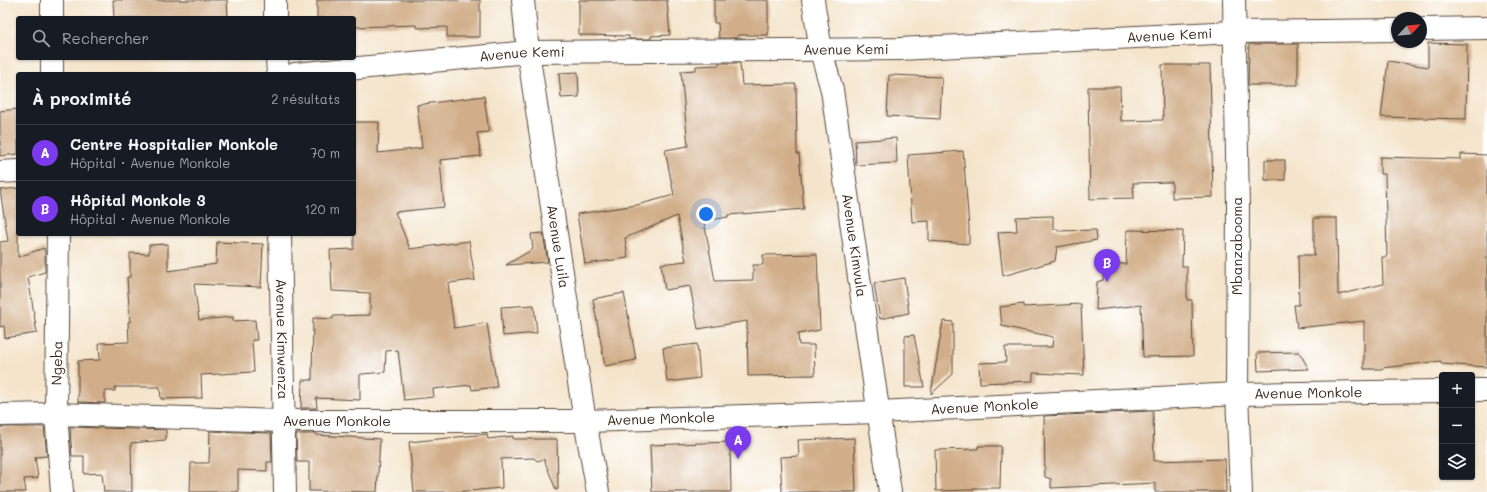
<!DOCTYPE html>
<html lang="fr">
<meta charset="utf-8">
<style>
body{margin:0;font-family:Mali,sans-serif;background:#20242c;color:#f1f3f6}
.controls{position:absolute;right:12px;bottom:12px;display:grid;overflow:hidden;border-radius:4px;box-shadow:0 1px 3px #0004}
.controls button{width:36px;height:36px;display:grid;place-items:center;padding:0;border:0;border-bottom:1px solid #363941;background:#171b24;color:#f1f3f6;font:20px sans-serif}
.compass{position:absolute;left:1391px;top:12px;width:36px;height:36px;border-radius:50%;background:#171b24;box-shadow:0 1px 3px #0004;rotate:64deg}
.you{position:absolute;left:706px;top:214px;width:14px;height:14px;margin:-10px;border:3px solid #fff;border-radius:50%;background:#1a73e8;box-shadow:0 0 0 6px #1a73e833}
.badge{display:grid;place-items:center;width:26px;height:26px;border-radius:50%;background:#7c3aed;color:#fff;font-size:13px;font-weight:700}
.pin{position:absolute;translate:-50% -33px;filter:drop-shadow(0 1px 2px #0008)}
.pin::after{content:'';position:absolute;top:21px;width:14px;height:12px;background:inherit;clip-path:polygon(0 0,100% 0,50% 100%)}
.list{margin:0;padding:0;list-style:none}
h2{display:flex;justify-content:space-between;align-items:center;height:52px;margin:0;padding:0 16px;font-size:17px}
h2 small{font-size:13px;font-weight:400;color:#9ea1a6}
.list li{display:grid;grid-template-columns:26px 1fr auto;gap:12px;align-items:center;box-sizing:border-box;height:56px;padding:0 16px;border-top:1px solid #363941}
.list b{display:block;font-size:15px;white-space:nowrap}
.list p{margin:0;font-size:13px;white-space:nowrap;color:#9ea1a6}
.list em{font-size:13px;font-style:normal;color:#9ea1a6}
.icon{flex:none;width:22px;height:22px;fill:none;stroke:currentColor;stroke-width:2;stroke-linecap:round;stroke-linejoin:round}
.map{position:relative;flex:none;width:1487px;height:492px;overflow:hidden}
.search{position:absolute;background:#171b24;box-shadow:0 1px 3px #0004;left:16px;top:16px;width:340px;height:44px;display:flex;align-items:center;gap:10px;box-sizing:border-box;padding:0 14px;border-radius:4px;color:#9ea1a6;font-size:15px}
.panel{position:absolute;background:#171b24;box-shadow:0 1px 3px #0004;left:16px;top:72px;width:340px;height:164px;border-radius:4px}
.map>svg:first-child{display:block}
.building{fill:#d1ae89}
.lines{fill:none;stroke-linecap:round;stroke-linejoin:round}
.minor-casing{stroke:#574638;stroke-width:24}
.minor{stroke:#fff;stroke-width:22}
.labels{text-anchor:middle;stroke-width:3;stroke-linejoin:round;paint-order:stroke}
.street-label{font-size:14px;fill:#3b2a1e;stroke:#fff}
</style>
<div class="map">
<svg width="1487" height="492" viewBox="0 0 1487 492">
<rect width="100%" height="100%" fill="#fff"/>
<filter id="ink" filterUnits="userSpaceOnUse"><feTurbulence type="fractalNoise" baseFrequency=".025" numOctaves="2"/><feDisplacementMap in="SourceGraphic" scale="8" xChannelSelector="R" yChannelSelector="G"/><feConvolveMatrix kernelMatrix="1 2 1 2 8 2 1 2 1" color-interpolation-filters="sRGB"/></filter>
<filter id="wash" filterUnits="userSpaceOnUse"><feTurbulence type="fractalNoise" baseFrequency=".012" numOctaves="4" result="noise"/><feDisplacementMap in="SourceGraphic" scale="16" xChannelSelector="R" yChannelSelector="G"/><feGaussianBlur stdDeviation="0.9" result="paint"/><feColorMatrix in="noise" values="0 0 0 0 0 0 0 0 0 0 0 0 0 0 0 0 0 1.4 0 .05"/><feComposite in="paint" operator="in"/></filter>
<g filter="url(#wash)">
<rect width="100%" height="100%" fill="#f4e4cb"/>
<g id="blocks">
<g class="building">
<polygon points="113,0 227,0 228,18 114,18"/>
<polygon points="317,0 480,0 480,37 447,37 447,27 417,28 416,25 354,27 354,18 317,18"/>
<polygon points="579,0 667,0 670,35 651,36 651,39 629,39 629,36 579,35"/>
<polygon points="714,0 768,0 768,35 738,35 738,38 719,38 718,23 714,23"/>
<polygon points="1428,43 1467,44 1466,119 1381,117 1388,61 1428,67"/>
<polygon points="1249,44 1298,44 1298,85 1248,85"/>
<polygon points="719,63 740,63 742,85 796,84 797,154 799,154 804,209 728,215 728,217 704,221 715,281 753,280 753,265 763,265 763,255 817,254 820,330 798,334 799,345 814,345 815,375 748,376 747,321 698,329 690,286 665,290 661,264 686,261 677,216 625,238 628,258 585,264 577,214 637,205 674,195 665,150 688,146 681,71 696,70 696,66 719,65"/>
<polygon points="1162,65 1210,65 1213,197 1172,198 1172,182 1133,183 1134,198 1090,199 1088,87 1120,87 1121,121 1163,120"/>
<polygon points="578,72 579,97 561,98 559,73"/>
<polygon points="889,75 942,77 940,119 887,116"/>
<polygon points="484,96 489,132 477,133 481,156 440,160 444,207 395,212 410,249 469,241 475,280 448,283 454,328 487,323 497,387 472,390 471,385 433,389 434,397 404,400 398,350 386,351 385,372 362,374 360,375 360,400 316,398 317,408 301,408 302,380 312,380 313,318 333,319 333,316 370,315 370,293 332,291 330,250 354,249 354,122 379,122 378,153 422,148 417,105"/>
<polygon points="18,109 18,154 0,156 0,111"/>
<polygon points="896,138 897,163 856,165 855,141"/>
<polygon points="963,151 969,227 969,244 929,241 929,221 912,222 908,155"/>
<polygon points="1461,154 1487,155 1487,367 1441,364 1441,361 1382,368 1382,369 1364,369 1364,321 1297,328 1294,305 1299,305 1298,255 1314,255 1314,218 1337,218 1338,295 1383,284 1382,257 1387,257 1385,174 1380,174 1380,157 1461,159"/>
<rect x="1265" y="160" width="20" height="20"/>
<polygon points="18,188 18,257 44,248 45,252 45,272 28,277 37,333 5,338 4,326 0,327 0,242 8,241 0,190"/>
<polygon points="1053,216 1053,229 1058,229 1058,231 1096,230 1097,240 1057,247 1055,261 1003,276 998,232 1017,231 1016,217"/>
<polygon points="1127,230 1183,231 1182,266 1187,266 1187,300 1192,300 1193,356 1143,357 1141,305 1096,310 1097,282 1103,280 1103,263 1126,264"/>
<polygon points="543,233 548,262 506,265 533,249 531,234"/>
<polygon points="217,242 263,244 261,287 194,284 199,320 233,317 233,321 255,320 257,340 252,340 254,372 201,375 202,398 161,399 160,387 115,387 115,391 105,391 105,403 78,402 78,361 100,360 99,343 129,342 128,322 130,322 127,277 130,277 130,253 149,254 149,245 168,244 168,271 216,264"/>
<polygon points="904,278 909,313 880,319 874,283"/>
<polygon points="624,293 636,360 605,366 593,299"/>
<polygon points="1023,304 1023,307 1081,304 1084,375 1033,373 1033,381 980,383 979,363 1006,362 1005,347 1052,347 1053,337 1002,326 1000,307"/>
<polygon points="534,305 537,333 503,336 501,307"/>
<polygon points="943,321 953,322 953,374 931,394"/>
<polygon points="914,335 924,387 905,387 905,336"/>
<polygon points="697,344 700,378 667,382 663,348"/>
<polygon points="1299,352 1309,369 1258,371 1257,353"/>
<polygon points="1153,411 1154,461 1225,459 1226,492 1155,492 1155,483 1051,488 1051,479 1045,477 1044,416"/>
<polygon points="0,427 44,427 47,456 35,457 38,478 24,479 26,492 0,492"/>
<polygon points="70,427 166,430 166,440 131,443 132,492 104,492 102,473 84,474 84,456 72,456"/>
<polygon points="210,431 271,433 272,462 267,462 267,471 238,470 238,492 190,492 191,463 209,463"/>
<polygon points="296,434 317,434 317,435 380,439 377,492 309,491 309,462 297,462"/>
<polygon points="487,434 488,439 513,436 513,439 557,439 558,489 556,490 544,459 537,461 534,458 501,459 502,488 455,492 414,492 409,442"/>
<polygon points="854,438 856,492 782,492 780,457 799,456 798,440"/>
<polygon points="730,442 731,492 652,492 650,445"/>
<polygon points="978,446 1001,446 1000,488 974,488 974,490 936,491 935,450 978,449"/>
</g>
</g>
</g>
<g filter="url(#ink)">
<use href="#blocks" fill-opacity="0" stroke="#574638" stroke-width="1"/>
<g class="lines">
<g class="minor-casing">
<g id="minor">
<polyline points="52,0 52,18"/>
<polyline points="275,0 275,18"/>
<path id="s1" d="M523,0L528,52L585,421L598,492"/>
<path id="s2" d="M813,0L821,51L832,90L890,492"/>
<polyline points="1234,0 1238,206 1237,394 1241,492"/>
<polyline points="1421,29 1487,28"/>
<polyline points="52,58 52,74"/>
<polyline points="277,58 278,74"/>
<path id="s3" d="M295,74L528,52L899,49L1235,32L1397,30"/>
<polyline points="0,172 18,171"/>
<polyline points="58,234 56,414 62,492"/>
<path id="s4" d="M280,234L285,492"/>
<polyline points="1472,390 1487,390"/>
<path id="s5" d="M0,415L56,414L283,421H585L878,412L1237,394L1442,391"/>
</g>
</g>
<use href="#minor" class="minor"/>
</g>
</g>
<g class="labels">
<g class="street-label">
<text dy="5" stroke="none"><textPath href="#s3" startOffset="876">Avenue Kemi</textPath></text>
<text dy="5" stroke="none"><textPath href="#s3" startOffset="552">Avenue Kemi</textPath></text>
<text dy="5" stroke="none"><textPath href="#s3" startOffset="228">Avenue Kemi</textPath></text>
<text dy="5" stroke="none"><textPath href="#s2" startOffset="249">Avenue Kimvula</textPath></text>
<text dy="5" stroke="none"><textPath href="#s1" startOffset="249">Avenue Luila</textPath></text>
<text transform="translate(1237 246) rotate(-90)" y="5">Mbanzabooma</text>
<text dy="5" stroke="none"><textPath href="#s4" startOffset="105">Avenue Kimwenza</textPath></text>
<text transform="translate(57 363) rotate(-89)" y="5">Ngeba</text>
<text dy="5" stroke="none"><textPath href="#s5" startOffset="1309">Avenue Monkole</textPath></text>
<text dy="5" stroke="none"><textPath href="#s5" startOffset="985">Avenue Monkole</textPath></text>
<text dy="5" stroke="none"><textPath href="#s5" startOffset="661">Avenue Monkole</textPath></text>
<text dy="5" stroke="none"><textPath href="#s5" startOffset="337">Avenue Monkole</textPath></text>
</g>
</g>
</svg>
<div class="controls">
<button>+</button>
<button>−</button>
<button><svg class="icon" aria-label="layers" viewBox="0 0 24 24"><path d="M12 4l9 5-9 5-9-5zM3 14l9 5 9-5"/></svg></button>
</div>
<svg class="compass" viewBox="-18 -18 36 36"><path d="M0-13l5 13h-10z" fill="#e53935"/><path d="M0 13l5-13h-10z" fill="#9ea1a6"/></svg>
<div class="you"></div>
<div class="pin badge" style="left:738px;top:459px">A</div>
<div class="pin badge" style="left:1107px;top:282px">B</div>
<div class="search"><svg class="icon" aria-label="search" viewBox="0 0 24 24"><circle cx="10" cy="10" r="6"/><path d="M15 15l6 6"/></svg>Rechercher</div>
<section class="panel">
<h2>À proximité<small>2 résultats</small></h2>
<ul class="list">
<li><span class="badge">A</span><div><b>Centre Hospitalier Monkole</b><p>Hôpital · Avenue Monkole</p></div><em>70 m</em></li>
<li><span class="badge">B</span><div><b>Hôpital Monkole 3</b><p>Hôpital · Avenue Monkole</p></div><em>120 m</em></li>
</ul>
</section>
</div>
